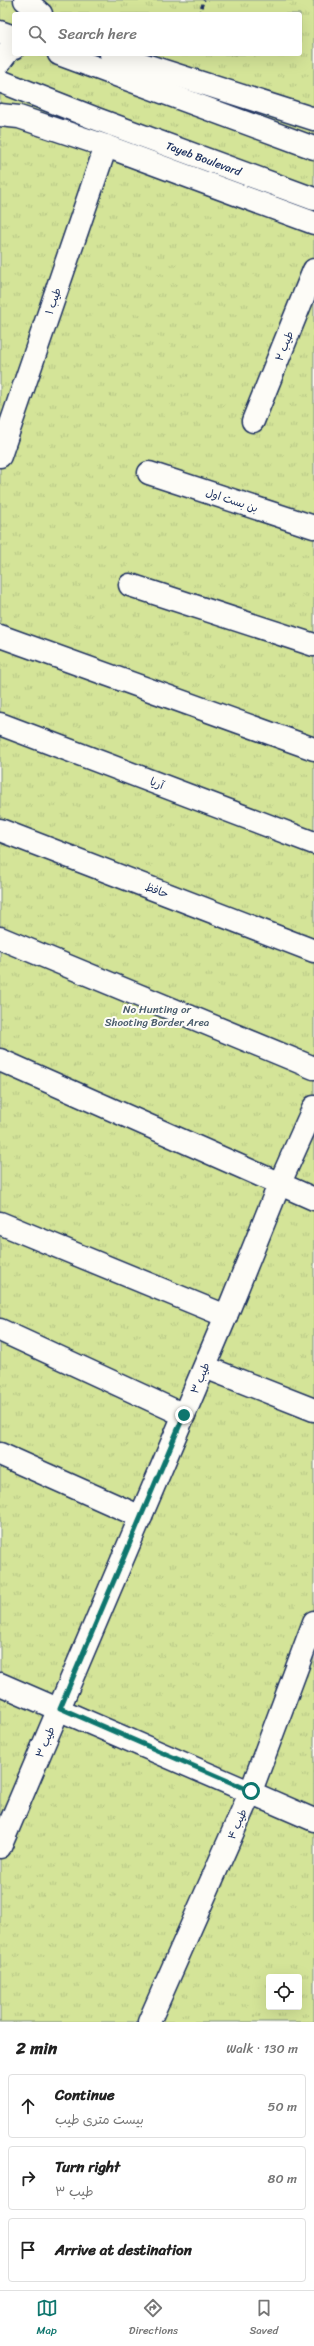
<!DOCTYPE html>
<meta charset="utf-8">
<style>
body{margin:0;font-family:Sriracha,"Playpen Sans Arabic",sans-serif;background:#f6f6f6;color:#222}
.controls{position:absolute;right:12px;bottom:12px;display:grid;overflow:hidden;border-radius:4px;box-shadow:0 4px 16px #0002}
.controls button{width:36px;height:36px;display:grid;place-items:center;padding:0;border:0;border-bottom:1px solid #e0e0e0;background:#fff;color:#222;font:20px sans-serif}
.stop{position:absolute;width:12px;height:12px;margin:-9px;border:3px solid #0f766e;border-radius:50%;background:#fff}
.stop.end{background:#0f766e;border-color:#fff;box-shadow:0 1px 4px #0008}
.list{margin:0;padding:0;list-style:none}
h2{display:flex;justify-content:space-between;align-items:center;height:52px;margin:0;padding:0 16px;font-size:17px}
h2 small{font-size:13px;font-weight:400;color:#767676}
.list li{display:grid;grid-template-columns:26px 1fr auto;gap:12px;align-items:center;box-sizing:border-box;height:64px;margin:0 8px 8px;padding:0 8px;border:1px solid #e0e0e0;border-radius:4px}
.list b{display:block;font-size:15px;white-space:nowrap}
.list p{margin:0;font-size:13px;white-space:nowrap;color:#767676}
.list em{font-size:13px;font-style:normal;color:#767676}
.icon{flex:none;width:22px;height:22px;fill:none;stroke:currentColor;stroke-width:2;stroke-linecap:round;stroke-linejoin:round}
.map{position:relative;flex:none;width:314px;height:2022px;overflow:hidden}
.search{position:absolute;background:#fff;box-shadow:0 4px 16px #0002;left:12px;right:12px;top:12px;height:44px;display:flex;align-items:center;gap:10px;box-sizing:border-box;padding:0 14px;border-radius:4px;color:#767676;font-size:15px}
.sheet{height:268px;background:#fff}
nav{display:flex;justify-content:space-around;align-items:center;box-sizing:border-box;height:56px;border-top:1px solid #e0e0e0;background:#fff;font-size:11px;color:#767676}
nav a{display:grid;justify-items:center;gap:2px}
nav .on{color:#0f766e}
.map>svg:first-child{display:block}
.grass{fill:url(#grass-tufts);stroke:#788a7b;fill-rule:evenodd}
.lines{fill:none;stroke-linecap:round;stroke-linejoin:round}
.minor-casing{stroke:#1b2f5e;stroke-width:25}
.major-casing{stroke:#1b2f5e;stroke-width:25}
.path{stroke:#1b2f5e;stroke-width:2.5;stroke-dasharray:4 3;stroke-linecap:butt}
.minor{stroke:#fdfcf7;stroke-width:22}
.major{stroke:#fdfcf7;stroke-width:22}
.route{stroke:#0f766e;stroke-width:5}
.labels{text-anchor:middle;stroke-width:4;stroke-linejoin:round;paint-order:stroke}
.street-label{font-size:11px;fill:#1b2f5e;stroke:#fdfcf7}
.park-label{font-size:11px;fill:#495c6c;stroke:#fdfcf7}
</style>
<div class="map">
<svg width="314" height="2022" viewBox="0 0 314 2022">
<defs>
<pattern id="grass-tufts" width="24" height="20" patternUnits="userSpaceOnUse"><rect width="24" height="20" fill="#d4e498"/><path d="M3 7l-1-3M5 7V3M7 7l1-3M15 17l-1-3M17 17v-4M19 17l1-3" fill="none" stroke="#b5c485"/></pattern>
</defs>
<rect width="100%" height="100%" fill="#fdfcf7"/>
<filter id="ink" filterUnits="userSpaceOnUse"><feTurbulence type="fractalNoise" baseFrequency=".025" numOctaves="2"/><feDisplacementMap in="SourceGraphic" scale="8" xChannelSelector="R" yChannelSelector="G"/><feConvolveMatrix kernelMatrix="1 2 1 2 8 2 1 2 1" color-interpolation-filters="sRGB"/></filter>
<g filter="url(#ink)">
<path class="grass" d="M0,0H314V2022H0ZM14,14H300V54H14ZM269,1977H299V2007H269Z"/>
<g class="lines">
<g class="minor-casing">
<g id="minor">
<polyline points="253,421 314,270"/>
<polyline points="0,456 106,146"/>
<polyline points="149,473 314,527"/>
<polyline points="130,585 314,645"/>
<polyline points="0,636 314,749"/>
<polyline points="0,724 314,843"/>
<polyline points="0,830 314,951"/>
<polyline points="0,938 314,1068"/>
<polyline points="0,1060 314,1199"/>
<polyline points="0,1223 226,1316"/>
<polyline points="0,1330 184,1415"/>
<polyline points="205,1367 314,1410"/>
<polyline points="0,1454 141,1517"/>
<polyline points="0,1684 314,1820"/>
<polyline points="0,1847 226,1316 279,1185 314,1107"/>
<polyline points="149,2022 251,1791 314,1622"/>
</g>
</g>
<g class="major-casing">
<g id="major">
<polyline points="25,0 41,14"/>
<polyline points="0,32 14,37"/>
<polyline points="59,54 314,148"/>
<polyline points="111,54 314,119"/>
<polyline points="0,62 10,49 14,48"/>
<path id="s1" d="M0,81L94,118L314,199"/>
<polyline points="0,115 19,117 106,146 314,223"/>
</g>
</g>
<polyline class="path" points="199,14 204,0"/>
<use href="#minor" class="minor"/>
<use href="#major" class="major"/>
</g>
</g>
<g class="lines" filter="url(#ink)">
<polyline class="route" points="184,1415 60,1708 251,1791"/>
</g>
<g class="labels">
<g class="street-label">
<text dy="4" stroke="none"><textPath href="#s1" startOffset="218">Tayeb Boulevard</textPath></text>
<text transform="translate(53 301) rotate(-71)" y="4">طیب ۱</text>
<text transform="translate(284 346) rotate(-68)" y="4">طیب ۲</text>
<text transform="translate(232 500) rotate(18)" y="4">بن بست اول</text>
<text transform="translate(157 783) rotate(21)" y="4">آریا</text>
<text transform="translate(157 890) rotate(21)" y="4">حافظ</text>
<text transform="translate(200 1378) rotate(-67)" y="4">طیب ۳</text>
<text transform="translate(45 1742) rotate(-67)" y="4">طیب ۳</text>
<text transform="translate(237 1824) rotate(-66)" y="4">طیب ۴</text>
</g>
<g class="park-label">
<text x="157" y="1013">No Hunting or<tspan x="157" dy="13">Shooting Border Area</tspan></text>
</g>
</g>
</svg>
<div class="controls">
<button><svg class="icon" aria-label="locate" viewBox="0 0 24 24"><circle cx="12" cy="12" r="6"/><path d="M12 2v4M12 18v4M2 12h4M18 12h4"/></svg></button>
</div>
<div class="stop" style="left:251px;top:1791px"></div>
<div class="stop end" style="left:184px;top:1415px"></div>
<div class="search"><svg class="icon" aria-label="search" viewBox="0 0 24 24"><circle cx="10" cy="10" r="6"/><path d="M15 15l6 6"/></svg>Search here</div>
</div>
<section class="sheet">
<h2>2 min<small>Walk · 130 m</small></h2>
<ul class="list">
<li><svg class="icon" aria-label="ahead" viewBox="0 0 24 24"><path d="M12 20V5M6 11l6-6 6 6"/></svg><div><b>Continue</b><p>بیست متری طیب</p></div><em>50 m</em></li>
<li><svg class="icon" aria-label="right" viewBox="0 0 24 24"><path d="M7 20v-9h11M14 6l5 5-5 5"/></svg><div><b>Turn right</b><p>طیب ۳</p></div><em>80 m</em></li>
<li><svg class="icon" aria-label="arrive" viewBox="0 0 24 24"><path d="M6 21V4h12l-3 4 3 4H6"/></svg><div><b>Arrive at destination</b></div></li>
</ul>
</section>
<nav>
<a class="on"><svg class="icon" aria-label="map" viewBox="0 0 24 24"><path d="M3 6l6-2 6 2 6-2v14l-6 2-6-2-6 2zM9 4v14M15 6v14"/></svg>Map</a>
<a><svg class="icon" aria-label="directions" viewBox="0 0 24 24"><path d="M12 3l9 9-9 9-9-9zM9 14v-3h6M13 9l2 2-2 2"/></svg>Directions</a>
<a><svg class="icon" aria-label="saved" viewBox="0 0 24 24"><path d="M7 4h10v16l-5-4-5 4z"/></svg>Saved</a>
</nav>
